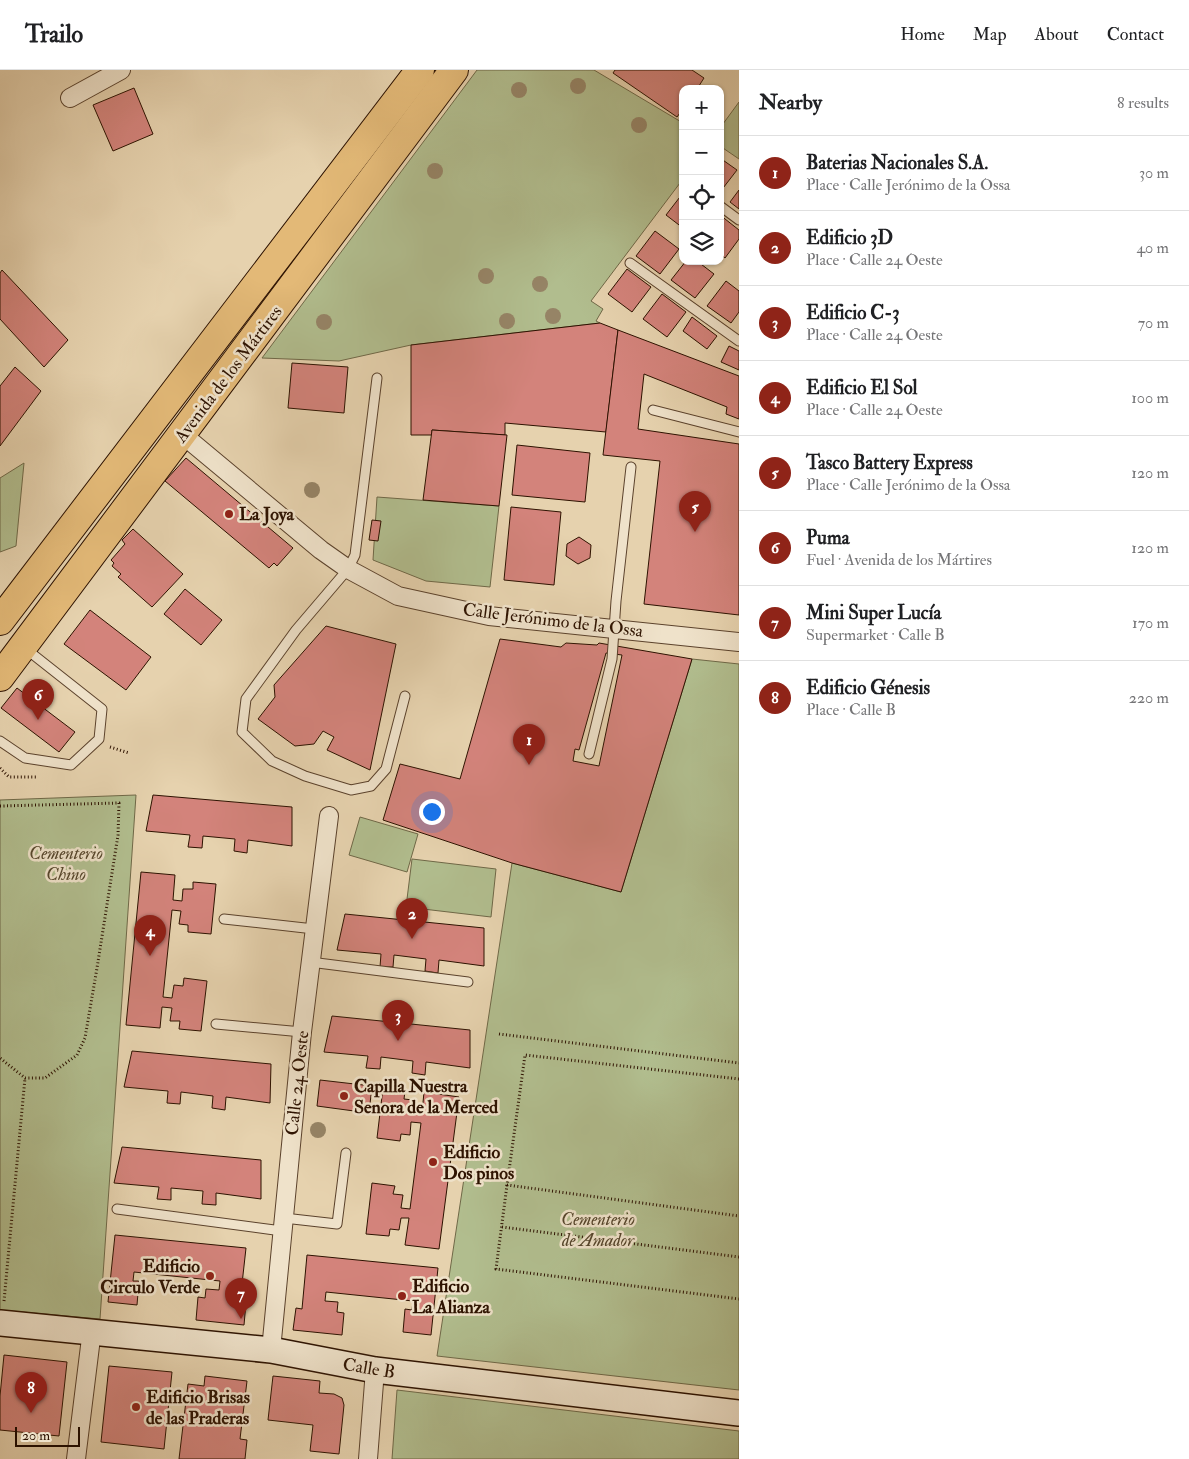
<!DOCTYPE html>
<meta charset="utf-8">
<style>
body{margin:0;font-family:"IM FELL Double Pica",serif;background:#f6f6f6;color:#202124}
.controls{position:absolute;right:15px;top:15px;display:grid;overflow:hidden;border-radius:10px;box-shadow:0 1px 4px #0004}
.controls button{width:45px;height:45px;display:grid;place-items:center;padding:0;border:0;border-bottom:1px solid #e0e0e0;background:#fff;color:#202124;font:25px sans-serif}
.scale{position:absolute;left:15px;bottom:12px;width:65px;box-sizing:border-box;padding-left:5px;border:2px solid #2d1200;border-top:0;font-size:14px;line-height:18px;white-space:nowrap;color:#2d1200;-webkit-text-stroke:4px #efe2ca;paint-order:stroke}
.you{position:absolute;left:431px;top:741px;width:18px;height:18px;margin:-12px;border:4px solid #fff;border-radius:50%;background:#1a73e8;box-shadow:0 0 0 8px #1a73e833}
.badge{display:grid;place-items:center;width:32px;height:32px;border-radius:50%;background:#8f2418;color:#fff;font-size:16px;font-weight:700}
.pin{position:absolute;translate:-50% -41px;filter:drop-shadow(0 1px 2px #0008)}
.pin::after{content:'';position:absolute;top:26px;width:18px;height:15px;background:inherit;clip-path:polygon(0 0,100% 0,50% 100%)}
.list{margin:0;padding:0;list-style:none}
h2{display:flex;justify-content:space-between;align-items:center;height:65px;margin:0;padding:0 20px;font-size:21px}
h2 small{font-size:16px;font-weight:400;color:#757577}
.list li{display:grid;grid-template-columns:32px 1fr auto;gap:15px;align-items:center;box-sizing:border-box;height:75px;padding:0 20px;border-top:1px solid #e0e0e0}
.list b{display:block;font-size:19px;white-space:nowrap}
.list p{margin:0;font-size:16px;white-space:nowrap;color:#757577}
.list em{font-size:16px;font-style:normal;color:#757577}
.icon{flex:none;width:28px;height:28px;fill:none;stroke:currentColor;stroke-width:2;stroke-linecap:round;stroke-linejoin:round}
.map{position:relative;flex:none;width:739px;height:1389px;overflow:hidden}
header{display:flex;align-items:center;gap:30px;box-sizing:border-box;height:70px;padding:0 25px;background:#fff;border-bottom:1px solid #e0e0e0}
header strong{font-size:24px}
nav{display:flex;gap:28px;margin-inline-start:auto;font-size:18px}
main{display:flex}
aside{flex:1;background:#fff}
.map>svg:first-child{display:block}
.green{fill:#b1bd8e;stroke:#6f6847}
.building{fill:#d3837b;stroke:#2d1200;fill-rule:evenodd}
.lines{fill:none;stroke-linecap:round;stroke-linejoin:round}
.lane-casing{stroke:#5b422c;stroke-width:11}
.street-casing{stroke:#5b422c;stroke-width:20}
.secondary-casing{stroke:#2d1200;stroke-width:28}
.highway-casing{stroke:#2d1200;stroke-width:30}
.path{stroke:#2d1200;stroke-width:3;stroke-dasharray:1 2.5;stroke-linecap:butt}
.lane{stroke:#efe2ca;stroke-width:9}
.street{stroke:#efe2ca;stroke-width:18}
.secondary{stroke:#efe2ca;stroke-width:25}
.highway{stroke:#e3b977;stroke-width:28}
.tree{fill:#968466}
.poi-dot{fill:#8f2418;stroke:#efe2ca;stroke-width:2}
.labels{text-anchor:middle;stroke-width:5;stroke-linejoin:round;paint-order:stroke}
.street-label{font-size:18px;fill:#2d1200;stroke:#efe2ca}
.poi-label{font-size:18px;font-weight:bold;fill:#2d1200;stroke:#efe2ca;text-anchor:start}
.park-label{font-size:18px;font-style:italic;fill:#55452b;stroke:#efe2ca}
</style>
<header>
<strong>Trailo</strong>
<nav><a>Home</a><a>Map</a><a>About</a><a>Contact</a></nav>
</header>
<main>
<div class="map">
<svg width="739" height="1389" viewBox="0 0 739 1389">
<rect width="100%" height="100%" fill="#e6d2ae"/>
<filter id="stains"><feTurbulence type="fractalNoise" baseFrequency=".004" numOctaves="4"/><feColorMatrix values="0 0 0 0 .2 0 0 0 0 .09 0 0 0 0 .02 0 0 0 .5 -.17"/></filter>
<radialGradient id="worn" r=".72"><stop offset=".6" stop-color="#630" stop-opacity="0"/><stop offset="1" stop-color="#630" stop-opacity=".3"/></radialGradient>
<g class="green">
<polygon points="477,0 594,0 683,53 683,109 591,231 603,239 596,251 600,253 411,275 339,291 262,288"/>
<polygon points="739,32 739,89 720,76 720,58"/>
<polygon points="24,393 16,476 0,482 0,408"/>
<polygon points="377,427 499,436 490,517 426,511 373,490"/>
<polygon points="692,589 739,594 739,1320 437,1286 512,793 621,822"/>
<polygon points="136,725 100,1249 0,1240 0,730"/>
<polygon points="360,747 418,764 407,802 349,785"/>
<polygon points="412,789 496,799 491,847 406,837"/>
<polygon points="397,1320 739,1361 739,1389 392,1389"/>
</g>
<g class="building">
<polygon points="615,0 692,0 704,8 697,19 683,19 683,39 677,47 613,3"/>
<polygon points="134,18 153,64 113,81 93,35"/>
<polygon points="720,88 737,100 720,122"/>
<polygon points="739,120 739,139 730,132"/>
<polygon points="683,123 683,158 666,145"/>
<polygon points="720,145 739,160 739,169 725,188 720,184"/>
<polygon points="655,161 679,179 660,204 636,186"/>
<polygon points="686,191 697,191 714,204 695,228 671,210"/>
<polygon points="627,199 651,217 632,242 608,224"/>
<polygon points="2,200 68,270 44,297 0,249 0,203"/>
<polygon points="726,211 739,221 739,242 731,253 707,236"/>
<polygon points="662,224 686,242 667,267 643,249"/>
<polygon points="692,247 717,266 707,279 683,261"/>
<polygon points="600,253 618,260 606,362 505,353 505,365 432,360 432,365 411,365 411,275"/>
<polygon points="618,260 739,306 739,349 726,344 727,337 644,304 638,359 739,374 739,545 644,534 660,391 603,385"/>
<polygon points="729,276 739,281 739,300 721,292"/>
<polygon points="292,293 348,297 344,343 288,338"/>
<polygon points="15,297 41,321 0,376 0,316"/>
<polygon points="432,360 507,365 499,436 423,430"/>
<polygon points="517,375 590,383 585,432 512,425"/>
<polygon points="186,388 293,478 277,496 274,493 269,498 165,411"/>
<polygon points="511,437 561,442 554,515 504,510"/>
<polygon points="372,450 381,451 378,471 369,470"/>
<polygon points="133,459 183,504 152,537 118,507 121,504 112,496 114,493 111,490 125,474 122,470"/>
<polygon points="579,467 591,475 590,488 578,494 566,486 567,474"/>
<polygon points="185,519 222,550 201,575 164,544"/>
<polygon points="90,540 151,587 126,620 64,574"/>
<polygon points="326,556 396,574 370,700 327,680 334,667 323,661 314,674 295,676 258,649 275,627 274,615"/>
<path d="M500,569L561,577L566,573L597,575L599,573L692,589L621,822L512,793L383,750L400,694L460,709ZM606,583L622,585L599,696L573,691L575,679L579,680Z"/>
<polygon points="17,618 75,662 59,682 1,638"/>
<polygon points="153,725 292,737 292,776 248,770 247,783 234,781 235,769 203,766 202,778 188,777 190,765 146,761"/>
<polygon points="141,802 175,805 173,830 182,831 183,819 193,819 193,812 216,814 211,864 188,862 188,855 179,854 181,841 172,840 163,927 172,928 174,915 183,916 184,908 207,911 201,961 179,959 180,951 170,951 172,938 162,937 160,958 126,955"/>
<polygon points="345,844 484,858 484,896 439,890 438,903 425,901 426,889 394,885 393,897 380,897 381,884 337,880"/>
<polygon points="332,946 470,960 470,998 426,992 425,1005 412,1003 413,991 381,987 380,999 366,998 368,986 324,982"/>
<polygon points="132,981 271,994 270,1033 226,1027 225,1040 212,1038 213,1026 181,1022 180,1034 167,1033 168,1021 124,1017"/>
<polygon points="320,1010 372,1016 369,1043 317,1036"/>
<polygon points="383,1018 405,1021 404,1029 413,1030 412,1042 422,1043 424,1022 459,1027 439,1179 405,1175 409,1148 401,1148 399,1160 390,1159 389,1166 366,1164 372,1113 395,1116 393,1124 403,1125 401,1138 410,1139 421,1053 411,1052 410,1065 401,1064 400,1071 377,1068"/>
<polygon points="122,1077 261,1090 261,1129 216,1123 216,1135 202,1134 203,1121 171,1118 171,1130 157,1129 159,1117 114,1113"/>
<polygon points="115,1165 246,1178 240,1232 246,1233 244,1255 196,1250 198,1227 205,1228 206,1219 219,1220 220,1211 134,1202 133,1211 139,1211 137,1235 108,1232"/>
<polygon points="307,1185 438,1198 431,1265 403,1262 405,1239 412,1240 413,1231 326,1222 325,1231 338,1232 337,1242 344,1243 342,1265 293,1260 296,1238 302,1239"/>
<polygon points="4,1285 67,1292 59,1366 0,1360 0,1326"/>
<polygon points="109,1296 172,1302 164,1379 101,1372"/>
<polygon points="205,1306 247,1311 240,1369 247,1370 245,1389 179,1389 188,1314 204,1316"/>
<polygon points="273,1306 320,1311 319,1323 334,1324 342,1328 344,1335 339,1384 310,1381 313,1355 268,1350"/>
</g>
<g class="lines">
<g class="lane-casing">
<g id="lane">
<polyline points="720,136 739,150"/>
<polyline points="630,193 739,271"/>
<polyline points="377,308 355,485 348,499 296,560 246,629 242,662 272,691 305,706 351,720 371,716 386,699 405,626"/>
<polyline points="653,340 739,362"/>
<polyline points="0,671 25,688 71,695 99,669 102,639 26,579"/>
<polyline points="589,684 612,589 616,531 631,397"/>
<polyline points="224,849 314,859"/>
<polyline points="310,892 468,912"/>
<polyline points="216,954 302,962"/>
<polyline points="117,1139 282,1161"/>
<polyline points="284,1148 337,1154 346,1083"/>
</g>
</g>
<g class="street-casing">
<g id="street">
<polyline points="70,28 121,0"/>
<polyline points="183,365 321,480 348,499 398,526 489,546 739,572"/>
<polyline points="271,1280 302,962 329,746"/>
<polyline points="76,1389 92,1260"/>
<polyline points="368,1389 375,1300"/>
</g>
</g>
<g class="secondary-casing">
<polyline id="secondary" points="0,1253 271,1280 375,1300 739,1343"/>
</g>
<g class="highway-casing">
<g id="highway">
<polyline points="0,551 420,0"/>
<polyline points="0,607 454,0"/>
</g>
</g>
<g class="path">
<polyline points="110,677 129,683"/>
<polyline points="0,698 9,707 36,707"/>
<polyline points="0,736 119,733 118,765 97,898 85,968 77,985 45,1008 25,1008 0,988"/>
<polyline points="499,964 739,993"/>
<polyline points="739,1009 525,985 507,1115 739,1146"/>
<polyline points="507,1115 496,1199 739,1229"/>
<polyline points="502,1157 739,1187"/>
<polyline points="4,1231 25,1008"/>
</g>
<use href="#lane" class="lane"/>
<use href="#street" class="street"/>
<use href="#secondary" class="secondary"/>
<use href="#highway" class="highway"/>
</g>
<g class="tree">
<circle cx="578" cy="16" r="8"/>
<circle cx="519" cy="20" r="8"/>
<circle cx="639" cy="55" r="8"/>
<circle cx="435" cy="101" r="8"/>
<circle cx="486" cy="206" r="8"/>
<circle cx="540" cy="214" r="8"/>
<circle cx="553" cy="246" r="8"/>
<circle cx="507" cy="251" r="8"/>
<circle cx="324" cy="252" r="8"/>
<circle cx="312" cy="420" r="8"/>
<circle cx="318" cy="1060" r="8"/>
</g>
<g class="poi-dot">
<circle cx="229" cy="444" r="5"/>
<circle cx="344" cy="1026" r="5"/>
<circle cx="433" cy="1092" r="5"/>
<circle cx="210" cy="1206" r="5"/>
<circle cx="402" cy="1226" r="5"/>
<circle cx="136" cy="1337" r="5"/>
</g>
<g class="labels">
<g class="street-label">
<text transform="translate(228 304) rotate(-53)" y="6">Avenida de los Mártires</text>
<text transform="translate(553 550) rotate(7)" y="6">Calle Jerónimo de la Ossa</text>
<text transform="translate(297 1013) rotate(-84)" y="6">Calle 24 Oeste</text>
<text transform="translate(369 1298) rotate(9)" y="6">Calle B</text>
</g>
<g class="poi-label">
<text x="239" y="450">La Joya</text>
<text x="354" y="1022">Capilla Nuestra<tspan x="354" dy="21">Senora de la Merced</tspan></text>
<text x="443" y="1088">Edificio<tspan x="443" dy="21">Dos pinos</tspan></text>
<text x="200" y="1202" text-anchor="end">Edificio<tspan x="200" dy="21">Circulo Verde</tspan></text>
<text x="412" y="1222">Edificio<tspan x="412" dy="21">La Alianza</tspan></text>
<text x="146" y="1333">Edificio Brisas<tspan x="146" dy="21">de las Praderas</tspan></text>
</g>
<g class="park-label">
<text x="66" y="789">Cementerio<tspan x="66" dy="21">Chino</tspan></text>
<text x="598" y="1155">Cementerio<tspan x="598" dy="21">de Amador</tspan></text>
</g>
</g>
<rect width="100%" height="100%" filter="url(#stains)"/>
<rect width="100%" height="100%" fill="url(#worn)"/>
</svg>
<div class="controls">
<button>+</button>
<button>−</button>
<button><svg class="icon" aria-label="locate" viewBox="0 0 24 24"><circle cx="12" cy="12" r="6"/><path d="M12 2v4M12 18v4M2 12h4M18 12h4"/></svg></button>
<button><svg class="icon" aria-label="layers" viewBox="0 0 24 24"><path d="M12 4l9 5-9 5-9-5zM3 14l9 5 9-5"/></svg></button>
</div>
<div class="scale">20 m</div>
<div class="you"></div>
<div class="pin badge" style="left:529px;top:695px">1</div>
<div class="pin badge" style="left:412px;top:869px">2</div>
<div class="pin badge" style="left:398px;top:971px">3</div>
<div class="pin badge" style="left:150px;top:886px">4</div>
<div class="pin badge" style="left:695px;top:462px">5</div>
<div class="pin badge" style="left:38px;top:650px">6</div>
<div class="pin badge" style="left:241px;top:1249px">7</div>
<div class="pin badge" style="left:31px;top:1343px">8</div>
</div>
<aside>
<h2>Nearby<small>8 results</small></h2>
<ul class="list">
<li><span class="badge">1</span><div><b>Baterias Nacionales S.A.</b><p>Place · Calle Jerónimo de la Ossa</p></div><em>30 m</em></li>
<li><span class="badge">2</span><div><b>Edificio 3D</b><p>Place · Calle 24 Oeste</p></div><em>40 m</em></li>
<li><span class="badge">3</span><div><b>Edificio C-3</b><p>Place · Calle 24 Oeste</p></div><em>70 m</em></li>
<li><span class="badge">4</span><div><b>Edificio El Sol</b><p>Place · Calle 24 Oeste</p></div><em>100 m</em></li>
<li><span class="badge">5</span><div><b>Tasco Battery Express</b><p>Place · Calle Jerónimo de la Ossa</p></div><em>120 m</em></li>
<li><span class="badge">6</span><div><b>Puma</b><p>Fuel · Avenida de los Mártires</p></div><em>120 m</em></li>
<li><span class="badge">7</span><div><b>Mini Super Lucía</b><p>Supermarket · Calle B</p></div><em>170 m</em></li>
<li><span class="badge">8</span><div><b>Edificio Génesis</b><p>Place · Calle B</p></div><em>220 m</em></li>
</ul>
</aside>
</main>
